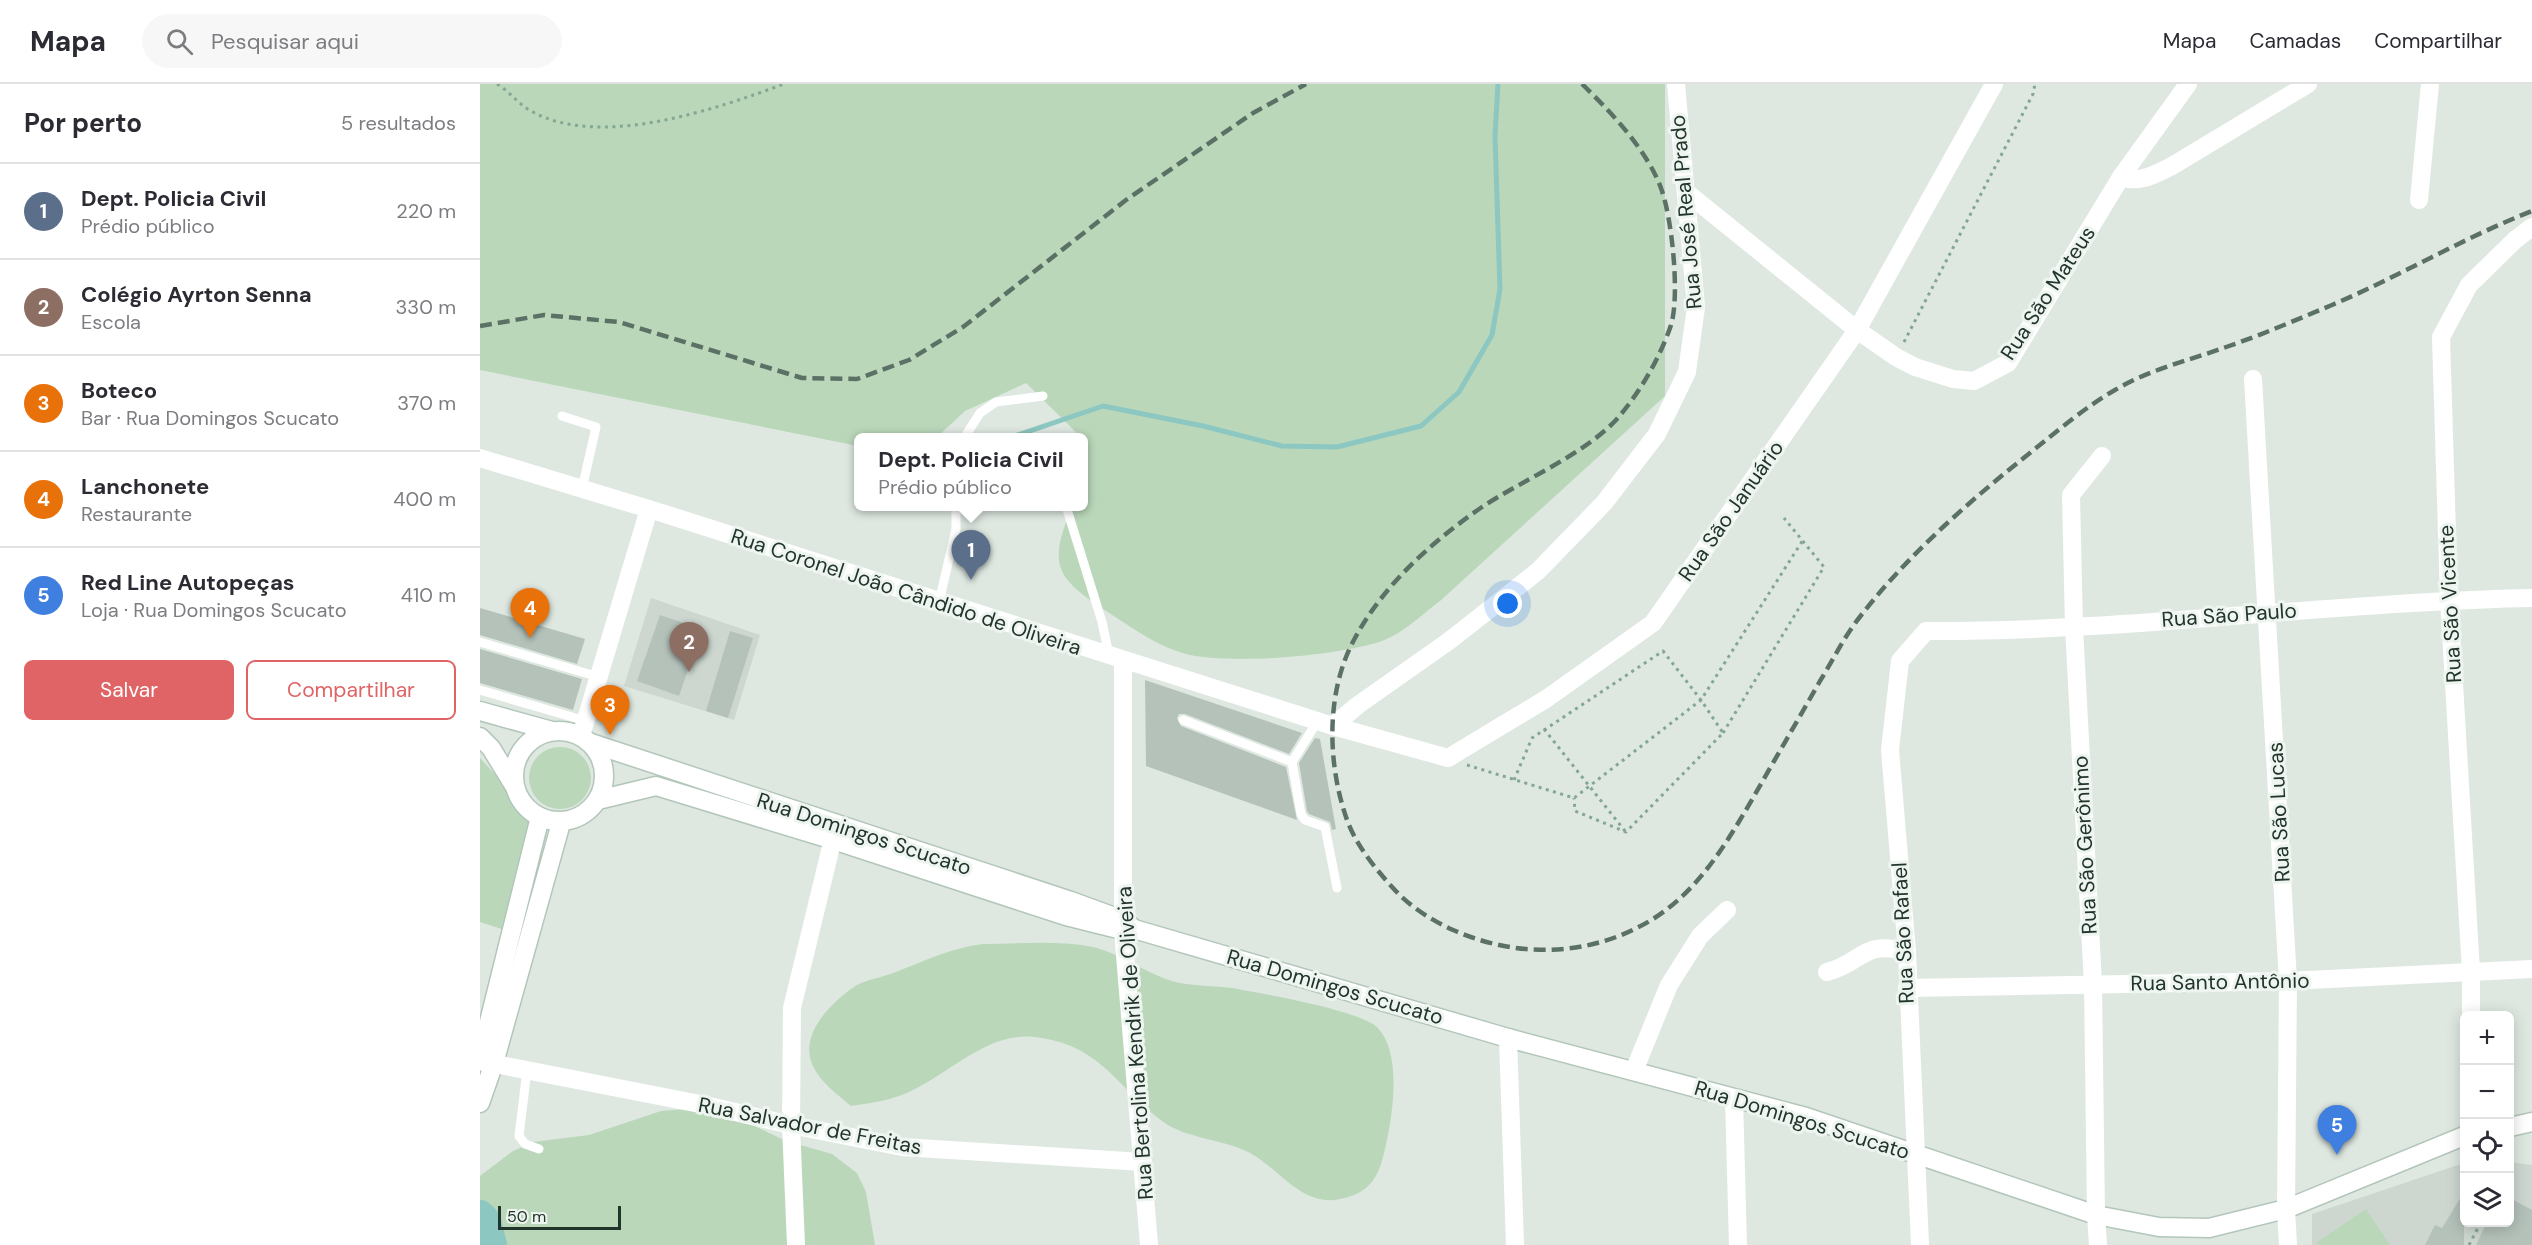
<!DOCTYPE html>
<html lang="pt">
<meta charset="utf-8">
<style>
body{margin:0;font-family:"DM Sans",sans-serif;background:#f7f7f7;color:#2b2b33}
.controls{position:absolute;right:18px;bottom:18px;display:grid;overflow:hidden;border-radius:9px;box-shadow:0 3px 15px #0003}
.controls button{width:54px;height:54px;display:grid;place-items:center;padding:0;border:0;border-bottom:2px solid #e1e1e2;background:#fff;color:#2b2b33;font:30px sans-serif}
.scale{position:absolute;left:18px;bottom:15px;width:123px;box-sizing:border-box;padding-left:6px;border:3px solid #22352b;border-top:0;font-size:16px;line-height:21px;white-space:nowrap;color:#22352b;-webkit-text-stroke:4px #eef5f0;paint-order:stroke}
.you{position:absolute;left:1028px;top:520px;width:21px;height:21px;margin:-15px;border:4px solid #fff;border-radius:50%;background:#1a73e8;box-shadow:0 0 0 9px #1a73e833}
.badge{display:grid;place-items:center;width:39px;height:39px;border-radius:50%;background:#e06465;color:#fff;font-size:20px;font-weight:700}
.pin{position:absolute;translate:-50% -50px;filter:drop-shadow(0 2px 3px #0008)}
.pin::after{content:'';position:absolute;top:32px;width:21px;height:18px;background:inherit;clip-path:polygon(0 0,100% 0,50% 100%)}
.popup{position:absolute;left:374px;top:349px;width:234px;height:78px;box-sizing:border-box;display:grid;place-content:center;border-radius:9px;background:#fff;filter:drop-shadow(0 2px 4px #0005);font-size:20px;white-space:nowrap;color:#7c7c81}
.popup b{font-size:22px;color:#2b2b33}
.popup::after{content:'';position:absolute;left:50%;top:100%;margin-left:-12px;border:12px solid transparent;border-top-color:#fff}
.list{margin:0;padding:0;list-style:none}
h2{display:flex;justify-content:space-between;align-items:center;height:78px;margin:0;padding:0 24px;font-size:26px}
h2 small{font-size:20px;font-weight:400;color:#7c7c81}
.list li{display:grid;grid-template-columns:39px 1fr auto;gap:18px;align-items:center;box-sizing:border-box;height:96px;padding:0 24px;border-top:2px solid #e1e1e2}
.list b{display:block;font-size:22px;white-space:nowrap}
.list p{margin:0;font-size:20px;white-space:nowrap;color:#7c7c81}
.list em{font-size:20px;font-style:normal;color:#7c7c81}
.actions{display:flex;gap:12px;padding:18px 24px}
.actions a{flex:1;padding:14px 0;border:2px solid #e06465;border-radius:9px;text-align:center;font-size:21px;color:#e06465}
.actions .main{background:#e06465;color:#fff}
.icon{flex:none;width:33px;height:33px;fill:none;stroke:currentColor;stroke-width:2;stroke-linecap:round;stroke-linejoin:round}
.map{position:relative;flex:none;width:2052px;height:1161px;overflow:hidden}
header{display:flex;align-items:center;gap:36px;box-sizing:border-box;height:84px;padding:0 30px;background:#fff;border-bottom:2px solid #e1e1e2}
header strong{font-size:28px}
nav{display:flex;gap:33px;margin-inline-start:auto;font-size:21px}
.search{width:420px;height:54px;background:#f7f7f7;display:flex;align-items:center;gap:15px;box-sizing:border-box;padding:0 21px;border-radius:33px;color:#7c7c81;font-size:22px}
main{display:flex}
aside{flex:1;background:#fff}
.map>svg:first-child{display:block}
.built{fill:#cdd7d0}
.green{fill:#bad7ba}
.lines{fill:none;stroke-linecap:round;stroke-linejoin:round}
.stream{stroke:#8cc7c1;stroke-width:5}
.river{stroke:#8cc7c1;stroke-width:30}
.building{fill:#b4c2ba}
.secondary-casing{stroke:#b3c6ba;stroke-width:21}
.path{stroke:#83a793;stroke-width:3;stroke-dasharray:3 4.5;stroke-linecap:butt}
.service{stroke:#fff;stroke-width:9}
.minor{stroke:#fff;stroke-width:18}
.tertiary{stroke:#fff;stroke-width:18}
.secondary{stroke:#fff;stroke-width:18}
.rail{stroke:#5c7166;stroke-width:4.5;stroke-dasharray:12 6;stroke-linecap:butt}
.labels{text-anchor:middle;stroke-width:6;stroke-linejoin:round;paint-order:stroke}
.street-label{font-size:21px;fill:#22352b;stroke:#eef5f0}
</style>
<header>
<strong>Mapa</strong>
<div class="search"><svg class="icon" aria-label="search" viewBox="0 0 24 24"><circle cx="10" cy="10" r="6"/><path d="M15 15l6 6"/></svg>Pesquisar aqui</div>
<nav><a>Mapa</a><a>Camadas</a><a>Compartilhar</a></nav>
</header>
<main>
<aside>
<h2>Por perto<small>5 resultados</small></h2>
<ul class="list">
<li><span class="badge" style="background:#5c6f8a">1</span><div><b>Dept. Policia Civil</b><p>Prédio público</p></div><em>220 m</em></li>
<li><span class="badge" style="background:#8d6e63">2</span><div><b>Colégio Ayrton Senna</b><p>Escola</p></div><em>330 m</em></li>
<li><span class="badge" style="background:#e8710a">3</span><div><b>Boteco</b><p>Bar · Rua Domingos Scucato</p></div><em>370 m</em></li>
<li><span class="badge" style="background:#e8710a">4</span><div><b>Lanchonete</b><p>Restaurante</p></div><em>400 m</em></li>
<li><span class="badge" style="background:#3f7fe0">5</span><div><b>Red Line Autopeças</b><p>Loja · Rua Domingos Scucato</p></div><em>410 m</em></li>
</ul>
<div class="actions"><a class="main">Salvar</a><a>Compartilhar</a></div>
</aside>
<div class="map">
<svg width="2052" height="1161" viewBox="0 0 2052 1161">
<rect width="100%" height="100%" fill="#dee8e1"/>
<g class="built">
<polygon points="171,514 280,551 254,636 144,602"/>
<polygon points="2030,1078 2052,1081 2052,1161 1832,1161 1832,1130 1984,1079 1984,1138 2030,1138"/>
</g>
<g class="green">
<path d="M0,0H1185V312L960,517C940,532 921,552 896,559C852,572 749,581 706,570C678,563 653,544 629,529C576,494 567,483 592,423L604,422V378L607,359L546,299L485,327L457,353L378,354V362L0,286Z"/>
<circle cx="80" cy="694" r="31"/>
<polygon points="0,674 33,710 50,736 28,847 0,838"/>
<path d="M503,860C537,860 574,856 608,862C641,868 667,892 700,899C717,902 735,902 752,904C779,909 883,927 898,944C920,968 914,1020 908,1051C901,1083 898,1108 860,1115C824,1123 801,1088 775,1072C747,1054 709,1057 682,1037C635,1001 620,960 554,953C508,948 471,988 433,1006C414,1016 391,1019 371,1022C358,1011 344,1001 335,986C315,953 351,918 377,901C388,895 404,893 416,888C446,876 471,864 503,860Z"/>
<polygon points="218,1024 252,1031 306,1057 352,1070 377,1089 386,1108 395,1161 3,1161 0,1157 0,1092 33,1067 53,1058 109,1051 181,1027"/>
<polygon points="1886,1125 1910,1161 1839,1161 1837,1158"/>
</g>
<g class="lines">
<polyline class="stream" points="529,354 623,322 723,342 802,362 857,363 941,342 979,308 1012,251 1020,205 1015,52 1018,0"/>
<polyline class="river" points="0,1131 6,1137 12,1161"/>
</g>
<g class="building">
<polygon points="0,524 105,555 97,580 0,551"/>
<polygon points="180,531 222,545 199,612 157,597"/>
<polygon points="250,547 273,554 248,634 226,627"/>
<polygon points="0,565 102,595 93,626 0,599"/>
<polygon points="665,596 822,649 809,670 705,630 699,630 697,634 701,642 806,683 817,736 666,682"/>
<polygon points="835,654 840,655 856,745 852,746 850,738 829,730 827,727 819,679"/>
<polygon points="1984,1108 1984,1161 1945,1161 1955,1141 1962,1144"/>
<polygon points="2030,1114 2052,1126 2052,1161 1996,1161 2007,1138 2030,1138"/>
</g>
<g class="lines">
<g class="secondary-casing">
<g id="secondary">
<polyline points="0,627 72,647"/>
<circle cx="79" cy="692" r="45"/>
<polyline points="0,653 11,664 35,703"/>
<polyline points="111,659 591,817 643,836 654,845 1028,954 1326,1033 1616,1131 1679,1143 1729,1144 1806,1125 1984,1052"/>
<polyline points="118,716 176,702 353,756 586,832 642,846"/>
<polyline points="0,974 60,733"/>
<polyline points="0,1019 14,979 81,739"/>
<polyline points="2030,1043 2052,1038"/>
</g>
</g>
<g class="path">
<path d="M17,0C31,8 38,21 53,28C121,65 236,25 304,0"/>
<polyline points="1424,258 1553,10 1555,0"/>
<polyline points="1064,645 1145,747"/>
<polyline points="1243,649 1344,483 1304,434"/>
<polyline points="987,681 1094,714 1221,616 1323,456"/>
<polyline points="1034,696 1052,654 1183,567 1221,616 1243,649 1146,748 1095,727 1094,714"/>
<polyline points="1989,1161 2001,1138"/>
</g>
<g class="service">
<polyline points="82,332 116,343 102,405"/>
<polyline points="484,354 500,329 516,318 563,312"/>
<polyline points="586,422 622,538 629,571"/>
<polyline points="459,518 476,445 476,422"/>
<polyline points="0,558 119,593"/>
<polyline points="0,606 106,637"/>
<polyline points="703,636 812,678 837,638"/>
<polyline points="812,678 821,730 825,736 845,743 857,804"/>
<polyline points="47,986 39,1052 45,1060 59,1065"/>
</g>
<g class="minor">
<path d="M1641,93C1660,100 1675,90 1692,82L1828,0"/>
<polyline points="1206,108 1377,246 1416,273 1435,283 1473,295 1494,297 1528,279 1641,93 1708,0"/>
<polyline points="1939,116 1950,0"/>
<polyline points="1773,295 1808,897 1806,1125"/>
<polyline points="853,642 968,674 1066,615 1173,539 1377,246 1514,0"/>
<path d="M1347,888C1383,879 1382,855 1427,868"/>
<polyline points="1427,904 1808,897 2052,885"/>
<polyline points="1991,932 1991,887 1969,515 1961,253 1989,201 2035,156 2052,143"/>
<polyline points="1028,954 1035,1161"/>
<polyline points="0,977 225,1021 311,1041 422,1063 663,1078"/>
<polyline points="1154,987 1189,901 1220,852 1247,826"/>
<polyline points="1254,1014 1258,1161"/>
<polyline points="316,1161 311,1041 312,924 356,742"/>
<path d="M1440,1161L1427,868L1410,666L1420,577L1446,547C1648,548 1850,518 2052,514"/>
<polyline points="1618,1161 1616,1131 1613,900 1594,543 1591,411 1622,372"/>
</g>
<g class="tertiary">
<polyline points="0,374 169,425 853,642 878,621 969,557 1058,487 1124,419 1177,350 1207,288 1216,223 1196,0"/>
<polyline points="643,577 643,847 669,1161"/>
<polyline points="101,652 169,425"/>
<polyline points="1806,1125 1808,1161"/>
</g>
<use href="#secondary" class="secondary"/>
<g class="rail">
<path d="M1102,0C1131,28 1169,68 1182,107C1192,136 1200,212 1191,241C1180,274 1159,310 1136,336C1103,371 1043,396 1002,423C953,457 904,500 875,554C846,606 847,677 866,733C875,760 894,783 913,804C929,822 951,836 973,846C1039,875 1111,873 1173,835C1219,806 1246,760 1273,714C1295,675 1318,636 1340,597C1353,576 1364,553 1379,534C1429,469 1492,415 1556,364C1581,344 1607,322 1635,306C1670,285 1711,276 1749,262C1784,250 1818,235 1852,221C1920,192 1983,154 2052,127"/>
<polyline points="0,242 64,231 139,238 322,294 377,295 429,276 483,243 646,116 773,29 826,0"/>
</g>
</g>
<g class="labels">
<g class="street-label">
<text transform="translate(1206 128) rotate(-95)" y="7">Rua José Real Prado</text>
<text transform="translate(1568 209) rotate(-57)" y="7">Rua São Mateus</text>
<text transform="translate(1251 427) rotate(-55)" y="7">Rua São Januário</text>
<text transform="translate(426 508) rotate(18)" y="7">Rua Coronel João Cândido de Oliveira</text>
<text transform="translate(1970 520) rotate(-93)" y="7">Rua São Vicente</text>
<text transform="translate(1749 531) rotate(-4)" y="7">Rua São Paulo</text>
<text transform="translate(1799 728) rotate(-93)" y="7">Rua São Lucas</text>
<text transform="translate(384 750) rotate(18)" y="7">Rua Domingos Scucato</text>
<text transform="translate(1605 761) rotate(-93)" y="7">Rua São Gerônimo</text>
<text transform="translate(1423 849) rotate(-93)" y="7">Rua São Rafael</text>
<text transform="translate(1740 898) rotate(-1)" y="7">Rua Santo Antônio</text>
<text transform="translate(855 903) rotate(16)" y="7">Rua Domingos Scucato</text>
<text transform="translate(655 959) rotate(-94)" y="7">Rua Bertolina Kendrik de Oliveira</text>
<text transform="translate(1322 1036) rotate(17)" y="7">Rua Domingos Scucato</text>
<text transform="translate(330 1042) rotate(11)" y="7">Rua Salvador de Freitas</text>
</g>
</g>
</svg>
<div class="controls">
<button>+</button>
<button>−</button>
<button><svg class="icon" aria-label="locate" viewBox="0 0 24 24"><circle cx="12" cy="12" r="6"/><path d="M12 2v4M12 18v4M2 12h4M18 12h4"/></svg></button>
<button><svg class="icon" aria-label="layers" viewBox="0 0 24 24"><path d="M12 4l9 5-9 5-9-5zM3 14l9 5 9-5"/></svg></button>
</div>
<div class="scale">50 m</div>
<div class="you"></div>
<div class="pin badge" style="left:491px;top:496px;background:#5c6f8a">1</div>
<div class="popup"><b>Dept. Policia Civil</b>Prédio público</div>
<div class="pin badge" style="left:209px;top:588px;background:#8d6e63">2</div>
<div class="pin badge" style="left:130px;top:651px;background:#e8710a">3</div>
<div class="pin badge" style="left:50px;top:554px;background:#e8710a">4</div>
<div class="pin badge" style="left:1857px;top:1071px;background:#3f7fe0">5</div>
</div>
</main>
